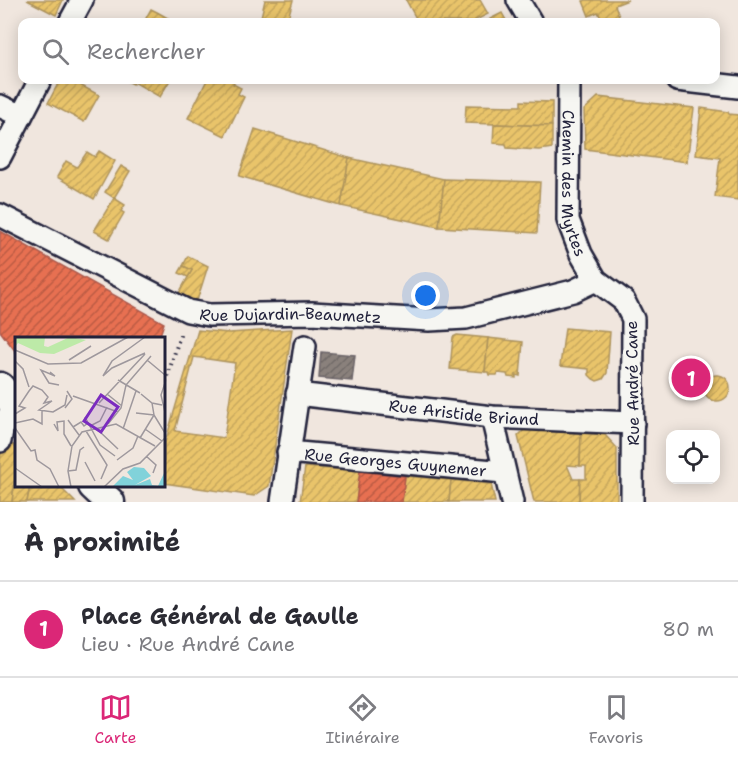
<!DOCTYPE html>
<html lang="fr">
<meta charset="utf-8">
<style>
body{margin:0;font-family:"Shantell Sans",sans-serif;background:#f7f7f7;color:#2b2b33}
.controls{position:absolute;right:18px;bottom:18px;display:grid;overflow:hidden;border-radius:12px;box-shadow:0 3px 15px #0003}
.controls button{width:54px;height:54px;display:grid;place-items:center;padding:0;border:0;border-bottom:2px solid #e1e1e2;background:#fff;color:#2b2b33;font:30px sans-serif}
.you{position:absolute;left:426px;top:296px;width:21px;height:21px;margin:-15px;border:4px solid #fff;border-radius:50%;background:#1a73e8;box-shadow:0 0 0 9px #1a73e833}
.badge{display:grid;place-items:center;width:39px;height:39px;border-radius:50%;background:#db2777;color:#fff;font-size:20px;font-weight:700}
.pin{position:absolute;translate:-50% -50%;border:3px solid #fff;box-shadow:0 2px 6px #0006}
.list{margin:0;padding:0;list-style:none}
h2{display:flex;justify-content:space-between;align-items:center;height:78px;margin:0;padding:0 24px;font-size:26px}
h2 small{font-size:20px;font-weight:400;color:#7c7c81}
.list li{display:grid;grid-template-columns:39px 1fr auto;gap:18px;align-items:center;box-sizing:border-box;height:96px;padding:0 24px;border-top:2px solid #e1e1e2}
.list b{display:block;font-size:22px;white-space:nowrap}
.list p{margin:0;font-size:20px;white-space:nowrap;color:#7c7c81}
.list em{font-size:20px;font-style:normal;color:#7c7c81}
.icon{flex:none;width:33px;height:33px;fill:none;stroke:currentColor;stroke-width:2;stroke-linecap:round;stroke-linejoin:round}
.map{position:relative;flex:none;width:738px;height:502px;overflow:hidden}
.search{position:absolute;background:#fff;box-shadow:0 3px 15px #0003;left:18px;right:18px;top:18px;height:66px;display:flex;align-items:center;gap:15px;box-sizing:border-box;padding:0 21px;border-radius:12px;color:#7c7c81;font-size:22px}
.sheet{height:174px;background:#fff}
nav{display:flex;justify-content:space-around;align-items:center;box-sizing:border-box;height:84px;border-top:2px solid #e1e1e2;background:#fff;font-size:16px;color:#7c7c81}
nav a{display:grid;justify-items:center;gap:3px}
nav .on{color:#db2777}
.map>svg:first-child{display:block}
.homes{fill:url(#homes-hatch);stroke:#ad935c;stroke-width:1.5;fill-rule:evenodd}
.shops{fill:url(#shops-hatch);stroke:#ac584a;stroke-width:1.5}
.industry{fill:url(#industry-hatch);stroke:#6b6468;stroke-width:1.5}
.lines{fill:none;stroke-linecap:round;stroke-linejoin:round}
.minor-casing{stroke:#22223b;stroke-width:26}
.secondary-casing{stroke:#22223b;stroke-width:33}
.path{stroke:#22223b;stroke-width:4;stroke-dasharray:1.5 4.5;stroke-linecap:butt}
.minor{stroke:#f6f6f2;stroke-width:21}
.secondary{stroke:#f6f6f2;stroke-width:28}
.labels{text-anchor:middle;stroke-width:6;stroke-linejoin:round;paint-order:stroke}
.street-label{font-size:16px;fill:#22223b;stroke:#f6f6f2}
.inset-road{fill:none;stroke:#9e989d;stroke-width:1.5}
.view{fill:#7b2cbf;fill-opacity:0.15;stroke:#7b2cbf;stroke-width:3}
.inset-edge{fill:none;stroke:#22223b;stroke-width:3}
</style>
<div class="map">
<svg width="738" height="502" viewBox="0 0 738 502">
<defs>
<pattern id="homes-hatch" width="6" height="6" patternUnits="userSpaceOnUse" patternTransform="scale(1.5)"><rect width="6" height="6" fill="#e9c46a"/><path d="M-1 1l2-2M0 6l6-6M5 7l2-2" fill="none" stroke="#c8a85d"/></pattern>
<pattern id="shops-hatch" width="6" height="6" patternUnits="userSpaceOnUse" patternTransform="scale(1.5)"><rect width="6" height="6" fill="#e76f51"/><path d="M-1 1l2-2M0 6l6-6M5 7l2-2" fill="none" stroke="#bb5b44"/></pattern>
<pattern id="industry-hatch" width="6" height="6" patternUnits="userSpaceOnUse" patternTransform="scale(1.5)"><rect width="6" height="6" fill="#8a817c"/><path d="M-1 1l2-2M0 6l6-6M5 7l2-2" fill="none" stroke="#706967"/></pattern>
</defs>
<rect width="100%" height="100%" fill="#f0e6de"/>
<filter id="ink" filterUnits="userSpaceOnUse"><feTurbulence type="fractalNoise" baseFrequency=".0167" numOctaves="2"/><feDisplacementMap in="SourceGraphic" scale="12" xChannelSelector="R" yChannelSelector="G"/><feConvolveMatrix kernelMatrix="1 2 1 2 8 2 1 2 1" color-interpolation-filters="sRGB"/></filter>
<g filter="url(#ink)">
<g class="homes">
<polygon points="27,0 63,0 56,15"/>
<polygon points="265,0 293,0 287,22 267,22 268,19 261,17"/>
<polygon points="406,0 480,0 488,14 472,22 418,22"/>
<polygon points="586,0 628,0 615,5 619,16 605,22 603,22 598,12 589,16 583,1"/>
<polygon points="151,9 157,12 175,22 151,22 146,18"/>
<polygon points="502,13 507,22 492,22 490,19"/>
<polygon points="60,80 80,80 78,84 99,95 84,122 48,103"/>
<polygon points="125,80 170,80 160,97 134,82 133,84"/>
<polygon points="207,80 235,80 233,84 241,88 238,94 244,97 225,136 188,118"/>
<polygon points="598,97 694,108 687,162 585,149 584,110"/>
<polygon points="521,101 552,102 552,126 465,123 466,105 521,106"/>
<polygon points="701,108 728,112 729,114 738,115 738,200 715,197 720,158 696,155"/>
<polygon points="494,124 552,126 552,148 539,150 507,148 506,144 493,143"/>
<polygon points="255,129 349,158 341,206 239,176"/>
<polygon points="99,151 115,161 94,199 57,177 66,161 77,167 87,152 95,157"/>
<polygon points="349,158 444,179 439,227 341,206"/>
<polygon points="121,166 130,171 114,198 105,192"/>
<polygon points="444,179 540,182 537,233 439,227"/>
<polygon points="114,198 125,205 121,211 124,213 109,239 94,231"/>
<polygon points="188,256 208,266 196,304 178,295 192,270 183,266"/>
<polygon points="183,266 192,270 188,277 179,273"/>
<polygon points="565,328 610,332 607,373 603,379 597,381 593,379 589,375 589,369 560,366"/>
<path d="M292,329L269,486L254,496L164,483V446L198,330L229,333ZM194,357L235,363L224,438L175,431Z"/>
<polygon points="457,335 488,338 485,372 450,369 453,337"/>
<polygon points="488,338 523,342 520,376 516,375 516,378 508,377 507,374 498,373 497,375 489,375 488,372 485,372"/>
<circle cx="717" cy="388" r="13"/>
<polygon points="526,428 581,433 580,466 567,465 573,479 580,479 579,500 574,502 534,502 518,436"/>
<polygon points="581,433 605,435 617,448 617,502 579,502 580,479 586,479 586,466 580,466"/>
<polygon points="7,444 14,445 16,449 16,471 12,502 0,502 0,460 2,448"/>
<polygon points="305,467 360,471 356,502 300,502"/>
<polygon points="16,471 16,486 30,486 27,502 12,502"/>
<polygon points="405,476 451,480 449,502 402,502"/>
<polygon points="451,480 491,484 495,502 449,502"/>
<polygon points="30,486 59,486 75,502 27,502"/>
</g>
<g class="shops">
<polygon points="0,231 164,323 159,338 16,338 16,352 0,331"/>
<polygon points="360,471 405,476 402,502 356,502"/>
</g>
<polygon class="industry" points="321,352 355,355 352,381 319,378"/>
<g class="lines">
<g class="minor-casing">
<g id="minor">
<polyline points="518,0 531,22"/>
<polyline points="70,22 82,0"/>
<path id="s1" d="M569,80L568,220L581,254L596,280L624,301L633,319L632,502"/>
<polyline points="677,80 738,87"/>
<polyline points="0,106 21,116"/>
<polyline points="0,157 40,80"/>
<path id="s2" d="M0,215L188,311L209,315L312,313L429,320L466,318L573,291L596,280"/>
<path id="s3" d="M297,394L492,417L633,423"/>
<polyline points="492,417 512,502"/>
<polyline points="0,441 3,425 15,405"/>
<path id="s4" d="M288,452L504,472"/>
<polyline points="282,502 305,346"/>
</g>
</g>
<g class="secondary-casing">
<g id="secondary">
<polyline points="0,387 16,407"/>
<polyline points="93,486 110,502"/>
</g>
</g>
<polyline class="path" points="164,388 181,332"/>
<use href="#minor" class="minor"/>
<use href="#secondary" class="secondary"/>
</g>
</g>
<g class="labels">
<g class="street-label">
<text dy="6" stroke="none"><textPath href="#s1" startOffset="104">Chemin des Myrtes</textPath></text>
<text dy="6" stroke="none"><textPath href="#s2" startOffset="314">Rue Dujardin-Beaumetz</textPath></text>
<text transform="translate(632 383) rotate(-91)" y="6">Rue André Cane</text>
<text dy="6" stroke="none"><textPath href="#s3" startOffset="168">Rue Aristide Briand</textPath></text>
<text dy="6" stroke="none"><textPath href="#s4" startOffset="108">Rue Georges Guynemer</textPath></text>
</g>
</g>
<g transform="translate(15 337)">
<rect width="150" height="150" fill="#f0e6de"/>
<path d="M0,0H30L29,9L33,10L55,0L71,3L39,17L25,16L3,6L0,10Z" fill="#bdeaa8"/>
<path d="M119,130L129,131L136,139L120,148L135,142L137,148L143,149L150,134V150H97L108,139L118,143L112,135Z" fill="#81d2da"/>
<path class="inset-road" d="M0,13L33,27L66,26L113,0M130,16L97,31L88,39L97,24L130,0M54,23L76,9M132,23L150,38M0,24L8,32L14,50M35,35L40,39L26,33L34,46L44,48M103,43L125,56M150,46L146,58L150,75M14,54L18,49L27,53L33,60L29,66L37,64L24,73L38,75L50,68L52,58M92,57L107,69M126,57L137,66L147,68M58,59L103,75M84,66L130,17M50,71L57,62L52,54M121,76L139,78L150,96M0,77L10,71L4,69L14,54M70,80L85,108L100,119M53,83L64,98M0,86L18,82L27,87V74M39,87L43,94L42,85L49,84V97L56,109M93,87L106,71L111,48L136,19M75,89L85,84L92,70M58,90L66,85L69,89L73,86M0,91L16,114L20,113L22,123L35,132L44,150M108,92L121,54M130,92L147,104M83,93L103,112M71,94L92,128L86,142M125,101L139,78L137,66M131,119L141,128L138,136M102,123L118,111L123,99M70,125L80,144M0,131L27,150M53,134L61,133L65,113L69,110M56,150L53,134L57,109L67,95L101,87L140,109M89,150L108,132L125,126L150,101"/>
<path class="view" d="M86,58L103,70L86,95L69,84Z"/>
<rect width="150" height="150" class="inset-edge"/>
</g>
</svg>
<div class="controls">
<button><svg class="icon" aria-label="locate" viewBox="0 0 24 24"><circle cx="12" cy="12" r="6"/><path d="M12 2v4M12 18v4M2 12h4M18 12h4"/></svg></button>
</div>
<div class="you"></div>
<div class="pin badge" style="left:691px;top:378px">1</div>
<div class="search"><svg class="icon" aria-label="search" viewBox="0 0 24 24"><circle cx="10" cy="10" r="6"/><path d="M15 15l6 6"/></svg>Rechercher</div>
</div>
<section class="sheet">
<h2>À proximité<small></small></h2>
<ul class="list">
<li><span class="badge">1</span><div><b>Place Général de Gaulle</b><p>Lieu · Rue André Cane</p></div><em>80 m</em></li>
</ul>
</section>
<nav>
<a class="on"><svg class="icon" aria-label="map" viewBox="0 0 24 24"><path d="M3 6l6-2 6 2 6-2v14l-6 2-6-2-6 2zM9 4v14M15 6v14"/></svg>Carte</a>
<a><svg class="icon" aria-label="directions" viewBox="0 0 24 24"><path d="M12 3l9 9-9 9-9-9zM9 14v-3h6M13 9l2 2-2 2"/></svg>Itinéraire</a>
<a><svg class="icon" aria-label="saved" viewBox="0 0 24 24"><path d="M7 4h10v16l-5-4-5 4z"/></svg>Favoris</a>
</nav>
